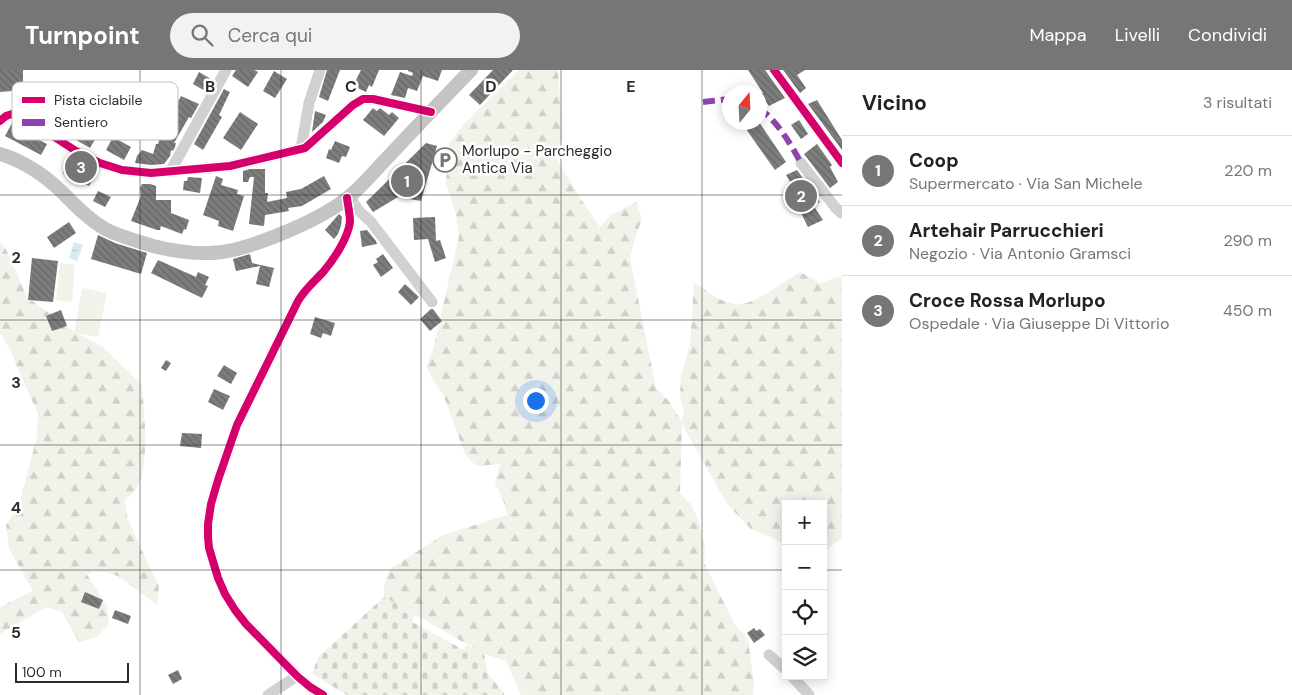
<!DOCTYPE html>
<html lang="it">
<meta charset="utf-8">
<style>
body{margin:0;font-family:"DM Sans",sans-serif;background:#f2f2f2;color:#222}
.controls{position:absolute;right:15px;bottom:15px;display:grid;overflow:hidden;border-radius:0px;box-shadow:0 2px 12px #0003}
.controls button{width:45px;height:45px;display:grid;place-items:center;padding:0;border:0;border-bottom:1px solid #e0e0e0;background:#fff;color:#222;font:25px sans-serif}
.compass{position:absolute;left:722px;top:15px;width:45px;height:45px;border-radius:50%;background:#fff;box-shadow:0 2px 12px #0003;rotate:18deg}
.scale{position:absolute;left:15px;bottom:12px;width:114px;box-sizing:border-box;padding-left:5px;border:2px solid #2c2c2c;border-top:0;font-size:14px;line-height:18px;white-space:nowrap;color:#2c2c2c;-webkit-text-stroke:4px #fff;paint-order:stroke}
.you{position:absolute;left:535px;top:330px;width:18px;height:18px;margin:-12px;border:4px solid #fff;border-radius:50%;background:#1a73e8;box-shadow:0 0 0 8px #1a73e833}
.badge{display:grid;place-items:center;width:32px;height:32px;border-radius:50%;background:#767676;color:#fff;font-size:16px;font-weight:700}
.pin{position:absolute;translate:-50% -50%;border:2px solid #fff;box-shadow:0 1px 5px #0006}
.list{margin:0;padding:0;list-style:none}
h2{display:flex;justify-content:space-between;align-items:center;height:65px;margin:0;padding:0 20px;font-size:21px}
h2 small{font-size:16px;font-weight:400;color:#767676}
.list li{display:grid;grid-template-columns:32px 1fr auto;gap:15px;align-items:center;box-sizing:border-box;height:70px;padding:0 20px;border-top:1px solid #e0e0e0}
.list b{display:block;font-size:19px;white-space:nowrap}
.list p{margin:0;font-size:16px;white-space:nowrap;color:#767676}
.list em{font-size:16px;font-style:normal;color:#767676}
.icon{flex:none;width:28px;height:28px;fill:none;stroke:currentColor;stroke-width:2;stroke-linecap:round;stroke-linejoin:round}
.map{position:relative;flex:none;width:842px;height:625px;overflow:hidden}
header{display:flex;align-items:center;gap:30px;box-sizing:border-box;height:70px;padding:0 25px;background:#767676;color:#fff}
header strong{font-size:24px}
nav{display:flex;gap:28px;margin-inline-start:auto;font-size:18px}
.search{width:350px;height:45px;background:#f2f2f2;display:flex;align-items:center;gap:12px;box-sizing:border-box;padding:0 18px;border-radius:28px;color:#767676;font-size:19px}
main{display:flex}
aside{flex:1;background:#fff}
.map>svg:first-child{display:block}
.forest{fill:url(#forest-firs)}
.cemetery{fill:url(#cemetery-stones)}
.garden{fill:#f1f3eb}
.water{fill:url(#water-ripples)}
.building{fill:url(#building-back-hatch)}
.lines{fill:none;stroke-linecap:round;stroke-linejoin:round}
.minor{stroke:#d1d1d1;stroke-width:11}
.major{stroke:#c4c4c4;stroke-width:14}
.quiet{stroke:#8e44ad;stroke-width:6;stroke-dasharray:12 6;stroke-linecap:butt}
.cycleway-casing{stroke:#fff;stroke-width:11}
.cycleway{stroke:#d6006c;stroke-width:8}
.grid{fill:none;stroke:#2c2c2c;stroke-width:1;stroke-opacity:0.55}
.labels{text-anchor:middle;stroke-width:5;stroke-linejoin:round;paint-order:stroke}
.poi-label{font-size:15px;fill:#2c2c2c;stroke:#fff;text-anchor:start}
.key{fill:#fff;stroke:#c0c0c0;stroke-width:1}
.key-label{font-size:14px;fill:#2c2c2c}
.grid-label{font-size:16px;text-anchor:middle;font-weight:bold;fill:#2c2c2c;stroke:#fff;stroke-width:5;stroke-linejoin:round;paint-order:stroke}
</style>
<header>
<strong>Turnpoint</strong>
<div class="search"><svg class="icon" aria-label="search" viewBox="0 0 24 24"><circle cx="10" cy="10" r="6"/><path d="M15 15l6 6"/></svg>Cerca qui</div>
<nav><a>Mappa</a><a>Livelli</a><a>Condividi</a></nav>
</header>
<main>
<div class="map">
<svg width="842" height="625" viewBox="0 0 842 625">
<defs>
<pattern id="forest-firs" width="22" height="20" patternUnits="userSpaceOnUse" patternTransform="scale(1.25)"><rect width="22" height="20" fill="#f1f3eb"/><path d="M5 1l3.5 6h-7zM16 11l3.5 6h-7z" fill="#cfd0ca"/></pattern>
<pattern id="cemetery-stones" width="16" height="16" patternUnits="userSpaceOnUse" patternTransform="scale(1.25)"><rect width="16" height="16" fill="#f1f3eb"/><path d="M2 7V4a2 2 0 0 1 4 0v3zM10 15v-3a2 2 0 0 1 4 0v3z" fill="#cfd0ca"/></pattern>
<pattern id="water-ripples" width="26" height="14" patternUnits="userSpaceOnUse" patternTransform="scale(1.25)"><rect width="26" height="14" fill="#d7eaf0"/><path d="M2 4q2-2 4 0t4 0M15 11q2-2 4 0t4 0" fill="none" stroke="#b9c9ce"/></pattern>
<pattern id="building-back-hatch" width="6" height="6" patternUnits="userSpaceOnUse" patternTransform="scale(1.25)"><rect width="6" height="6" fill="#7d7d7d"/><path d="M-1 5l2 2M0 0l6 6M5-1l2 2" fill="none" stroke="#676767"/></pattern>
</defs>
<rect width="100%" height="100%" fill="#fff"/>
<g class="forest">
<path d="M519,0H558L563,68L553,82L578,125L600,157L611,145L636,132L642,149L635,168L630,188L656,318L670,332L681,351L684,344L680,326L681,307L690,274L694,212C707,221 719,232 735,234C752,237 785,211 800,202L820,213L842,206V468L829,477L823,486V434H786V474L751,459L727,434L682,354L680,423L692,436L699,452L705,476L704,493L735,555L748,569L754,615L753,625H521L506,591L484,584L384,527V515L390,499L443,465L507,445L503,430L495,413L500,394L476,396L465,384L443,324L433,310L426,296L433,280L459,166L456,145L446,114L449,73L462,56Z"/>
<path d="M0,173L6,179L27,227L73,261L103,277L142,315C144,342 150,391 138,416C135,421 129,426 125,431L128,450L151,500L159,515L157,535L118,506L104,502L86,503L107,536L109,554L97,567L79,572L62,542L46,537L0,564V537L33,521L9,479L6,455L19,436L37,366L38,343L19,302L11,281L0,263Z"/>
</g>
<polygon class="cemetery" points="384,527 415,544 412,552 464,580 466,575 484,584 488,604 504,623 504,625 347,625 312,604 318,587"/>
<g class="garden">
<polygon points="60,193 75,195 72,232 56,230"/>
<polygon points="82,218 107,223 98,267 74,263"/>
</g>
<polygon class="water" points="74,172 83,175 77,191 69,188"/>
<g class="building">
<polygon points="0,0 23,0 23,20 0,22"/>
<polygon points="236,0 254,0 258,2 248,17 232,6"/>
<polygon points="327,0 340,0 328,31 319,27"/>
<polygon points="361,0 379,0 372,17 369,15 366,22 353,16"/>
<polygon points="408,0 442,0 438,11 423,6 417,21 408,18 405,28 391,25 400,2 412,6 413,3 408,1"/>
<polygon points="493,0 513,0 480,35 469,25"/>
<polygon points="748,0 765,0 785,28 769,36 761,25 763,23"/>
<polygon points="783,0 805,0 797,5 806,18 800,23"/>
<polygon points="274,1 287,9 275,28 263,21"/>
<polygon points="199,2 211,9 205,21 193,14"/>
<polygon points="224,19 230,22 219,45 222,47 203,80 194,74"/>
<polygon points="85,20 97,27 99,25 112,33 96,58 100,61 90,78 76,70 78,68 65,60 81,35 77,33"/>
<polygon points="181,26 199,34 191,48 189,47 174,73 176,73 175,77 173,81 171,80 170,86 164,94 151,95 135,93 137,86 142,80 153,84 156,74 158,74 161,64 155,60 162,46 169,50"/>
<polygon points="817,30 842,70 842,80 808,34"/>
<polygon points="373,38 377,41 380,38 389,45 392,42 399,48 384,66 363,50"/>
<polygon points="315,41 326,45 323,52 312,62"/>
<polygon points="240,42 258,54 241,80 223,68"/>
<polygon points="799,50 808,64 801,69 791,55"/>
<polygon points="741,52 759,52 786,92 775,100"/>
<polygon points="12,53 31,64 31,66 47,74 41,85 5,66"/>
<polygon points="113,67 131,77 124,90 106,80"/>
<polygon points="335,71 350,77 346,87 342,86 339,93 326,88 329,79 331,80"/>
<polygon points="426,73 437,76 421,131 398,127 373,142 366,132"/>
<polygon points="817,74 832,95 830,97 838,112 830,118 804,84"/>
<polygon points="72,87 97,102 89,116 63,103"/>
<polygon points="250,99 265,99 265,123 268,123 267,132 287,128 286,122 301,119 324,106 331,119 302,136 288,138 289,141 265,145 264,156 249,154 254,107 250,107 248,112 243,112 243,101"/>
<polygon points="797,100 820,132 813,135 823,150 808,157 801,143 807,140 786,105"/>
<polygon points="216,106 223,109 221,115 238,120 237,124 244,126 233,161 218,156 219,151 203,145"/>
<polygon points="188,107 202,108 200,123 183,120 184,111 187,111"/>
<polygon points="142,114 150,114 156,116 156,130 171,130 171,143 189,150 186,160 184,159 182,164 161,156 160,160 157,160 131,151 141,126 140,118"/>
<polygon points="98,121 111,127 105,137 93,131"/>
<polygon points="339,144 342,147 341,156 338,164 334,169 325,160"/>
<polygon points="435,147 436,171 440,170 446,188 435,192 428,169 414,170 413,148"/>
<polygon points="69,152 76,163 54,178 47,167"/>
<polygon points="367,160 376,171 377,174 362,177 360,161"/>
<polygon points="98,165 115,173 147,183 141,204 91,189"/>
<polygon points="250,184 252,193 274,198 269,217 256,214 260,196 236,201 233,189"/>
<polygon points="383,184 393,198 381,207 373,195 378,192 376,189"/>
<polygon points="32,188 58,191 53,232 28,230"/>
<polygon points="158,190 196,207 198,202 209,207 205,215 208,216 202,228 151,203"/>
<polygon points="405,214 419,227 411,235 398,222"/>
<polygon points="431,239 433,239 442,251 430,261 420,249"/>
<polygon points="61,240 67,256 52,261 46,246"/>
<polygon points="315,247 335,253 331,266 323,263 321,268 310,264"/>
<polygon points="166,290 171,293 166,301 161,298"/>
<polygon points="224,295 237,303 231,314 217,306"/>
<polygon points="214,319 230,326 223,340 208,332"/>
<polygon points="182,363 202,364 201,378 180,376"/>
<polygon points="85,522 103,530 99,539 81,532"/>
<polygon points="115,540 131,546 128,554 112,548"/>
<polygon points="754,558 756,561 760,559 765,565 754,573 747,563"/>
<polygon points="178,600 182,609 173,614 168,605"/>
</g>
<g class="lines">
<g class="minor">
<polyline points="774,0 842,93"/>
<polyline points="0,51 6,46 12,44 17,44 28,50 76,81 100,93 122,100 151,103 230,96 305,78 353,35 363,29 373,29 431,42"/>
<polyline points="301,79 309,33 320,0"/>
<polyline points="801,93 835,137 841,143 842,141"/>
<polyline points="170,102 226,0"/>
<polyline points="350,128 359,141 371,152 432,232"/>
<polyline points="769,585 786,600"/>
<polyline points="792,606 809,625"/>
<polyline points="268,625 297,606"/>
<path d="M323,625L310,617L297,606L246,554L235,540L225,524L218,508L209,478L208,467V454L211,434L218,410L237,355L298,231C305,219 315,211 324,201C334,189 348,168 350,152C350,144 348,136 347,128"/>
</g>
<path class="major" d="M0,84C23,91 44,105 61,121C75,135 89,150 107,160C122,167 137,171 153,176C209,190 236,183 288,161C309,152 334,140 351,125C365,113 377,98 390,85C417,56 444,28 471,0"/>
<g class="quiet">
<polyline points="703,32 729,29"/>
<path d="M759,38C778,52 790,73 801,93"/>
</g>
<g class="cycleway-casing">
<g id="cycleway">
<polyline points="774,0 842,93"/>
<polyline points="0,51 6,46 12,44 17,44 28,50 76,81 100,93 122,100 151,103 230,96 305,78 353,35 363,29 373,29 431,42"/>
<path d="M323,625L310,617L297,606L246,554L235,540L225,524L218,508L209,478L208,467V454L211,434L218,410L237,355L298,231C305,219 315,211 324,201C334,189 348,168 350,152C350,144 348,136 347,128"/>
</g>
</g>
<use href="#cycleway" class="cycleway"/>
</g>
<path class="grid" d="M140,0V625M281,0V625M421,0V625M561,0V625M702,0V625M0,125H842M0,250H842M0,375H842M0,500H786M823,500H842"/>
<defs>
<g id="parking-ring" transform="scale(1.25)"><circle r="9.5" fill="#fff" stroke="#767676" stroke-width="1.5"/><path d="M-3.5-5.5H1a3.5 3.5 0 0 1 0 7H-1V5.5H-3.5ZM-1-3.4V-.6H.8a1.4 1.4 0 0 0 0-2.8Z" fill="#767676"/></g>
</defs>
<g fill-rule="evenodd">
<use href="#parking-ring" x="445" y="90"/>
</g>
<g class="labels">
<g class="poi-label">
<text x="462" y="86">Morlupo - Parcheggio<tspan x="462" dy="17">Antica Via</tspan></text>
</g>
</g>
<rect x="12" y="12" width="166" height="58" rx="8" class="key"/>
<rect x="22" y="27" width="23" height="6" fill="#d6006c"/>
<rect x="22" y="49" width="23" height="7" fill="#8e44ad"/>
<g class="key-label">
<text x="54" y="35">Pista ciclabile</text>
<text x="54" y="57">Sentiero</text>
</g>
<g class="grid-label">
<text x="210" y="22">B</text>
<text x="351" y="22">C</text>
<text x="491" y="22">D</text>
<text x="631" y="22">E</text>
<text x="16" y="193">2</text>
<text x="16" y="318">3</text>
<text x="16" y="443">4</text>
<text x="16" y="568">5</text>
</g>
</svg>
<div class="controls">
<button>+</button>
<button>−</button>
<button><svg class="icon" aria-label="locate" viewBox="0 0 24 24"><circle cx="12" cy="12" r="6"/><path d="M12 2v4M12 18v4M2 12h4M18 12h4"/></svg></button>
<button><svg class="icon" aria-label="layers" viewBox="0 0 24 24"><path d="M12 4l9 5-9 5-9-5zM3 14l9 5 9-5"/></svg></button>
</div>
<svg class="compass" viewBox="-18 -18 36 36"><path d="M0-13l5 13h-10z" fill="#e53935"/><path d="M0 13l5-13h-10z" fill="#767676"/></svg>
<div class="scale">100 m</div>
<div class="you"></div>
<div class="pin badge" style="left:407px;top:111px">1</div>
<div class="pin badge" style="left:801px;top:126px">2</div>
<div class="pin badge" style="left:81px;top:97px">3</div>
</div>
<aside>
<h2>Vicino<small>3 risultati</small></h2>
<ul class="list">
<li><span class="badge">1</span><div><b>Coop</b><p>Supermercato · Via San Michele</p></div><em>220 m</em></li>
<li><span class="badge">2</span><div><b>Artehair Parrucchieri</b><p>Negozio · Via Antonio Gramsci</p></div><em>290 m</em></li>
<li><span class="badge">3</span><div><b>Croce Rossa Morlupo</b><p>Ospedale · Via Giuseppe Di Vittorio</p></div><em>450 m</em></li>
</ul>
</aside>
</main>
